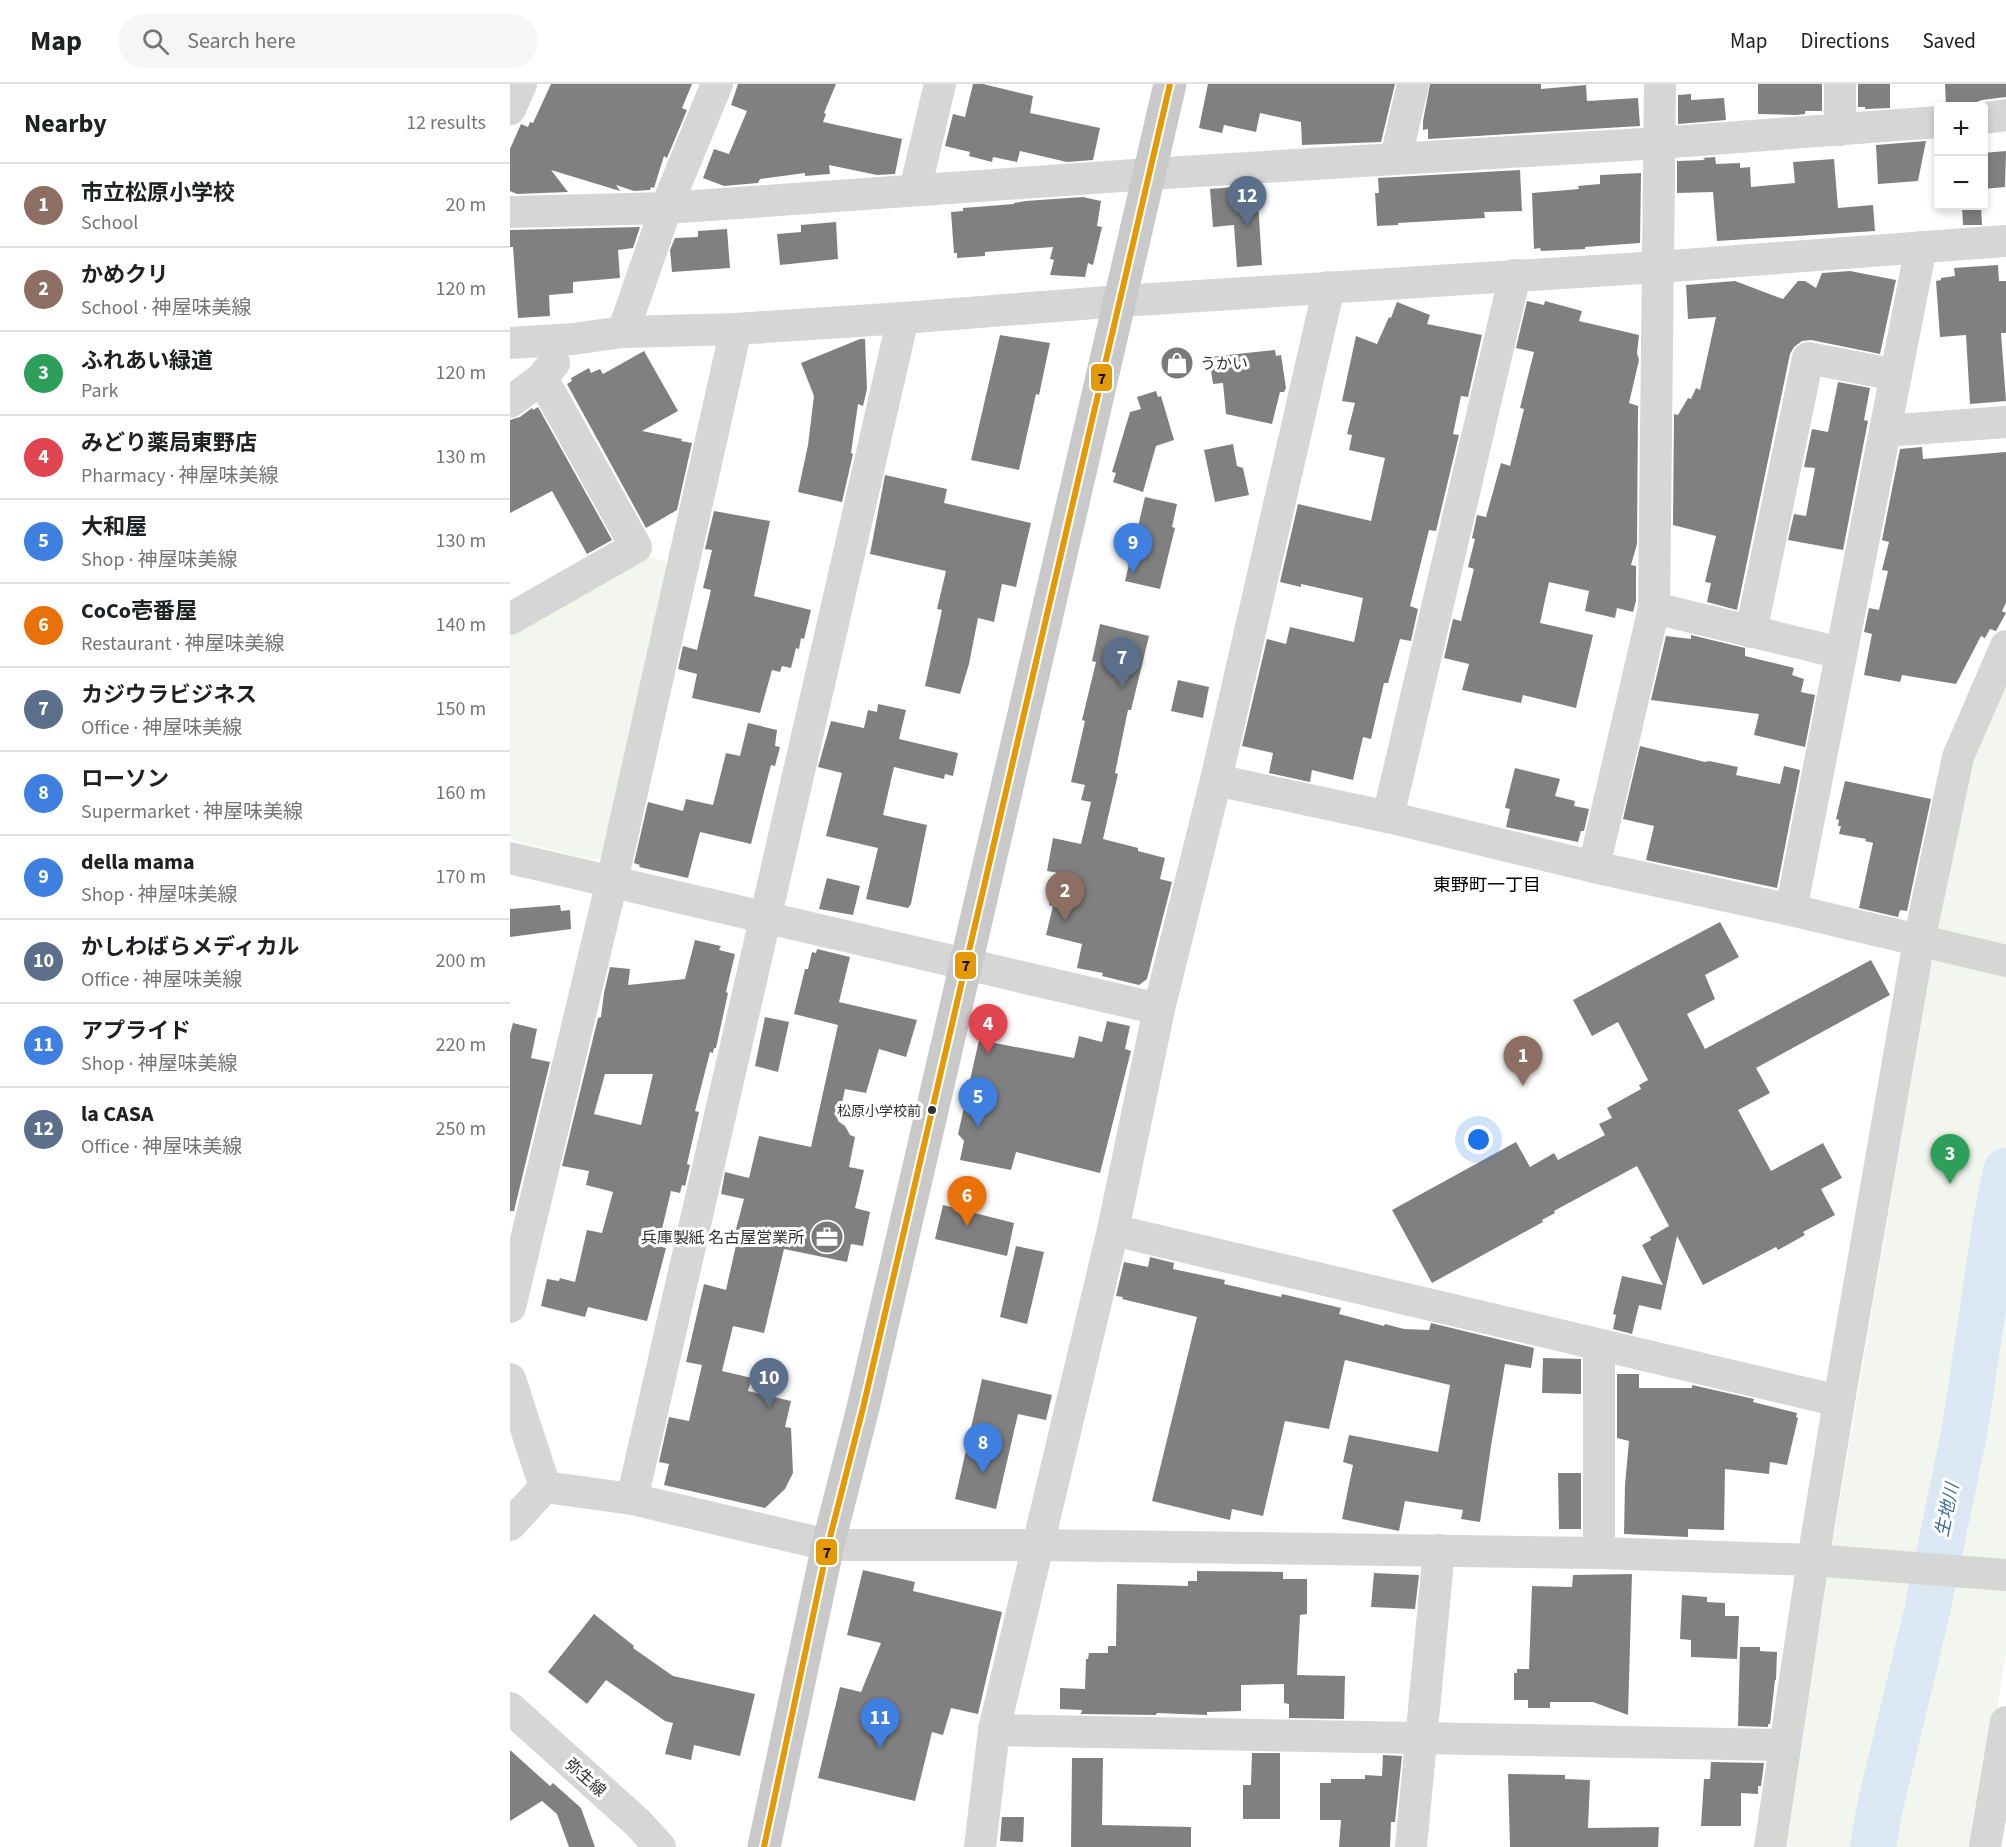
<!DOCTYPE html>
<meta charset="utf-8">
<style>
body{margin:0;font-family:"Source Sans 3","Noto Sans JP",sans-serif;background:#f6f6f6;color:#202124}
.controls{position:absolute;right:18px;top:18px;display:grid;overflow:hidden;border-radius:6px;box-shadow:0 3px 9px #0003}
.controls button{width:54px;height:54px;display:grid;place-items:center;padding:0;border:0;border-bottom:2px solid #e0e0e0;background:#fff;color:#202124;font:30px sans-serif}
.you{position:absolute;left:969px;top:1056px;width:21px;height:21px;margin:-15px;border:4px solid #fff;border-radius:50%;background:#1a73e8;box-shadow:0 0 0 9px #1a73e833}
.badge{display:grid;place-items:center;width:39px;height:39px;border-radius:50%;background:#7a7a7a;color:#fff;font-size:20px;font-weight:700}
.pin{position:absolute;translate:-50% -50px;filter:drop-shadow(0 2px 3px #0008)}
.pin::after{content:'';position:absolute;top:32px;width:21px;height:18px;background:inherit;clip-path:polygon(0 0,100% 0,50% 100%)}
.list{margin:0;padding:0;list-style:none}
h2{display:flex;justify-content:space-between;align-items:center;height:78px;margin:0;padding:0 24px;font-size:26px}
h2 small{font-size:20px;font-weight:400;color:#757577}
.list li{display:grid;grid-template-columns:39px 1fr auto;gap:18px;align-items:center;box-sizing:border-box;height:84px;padding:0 24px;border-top:2px solid #e0e0e0}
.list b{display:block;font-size:22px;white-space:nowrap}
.list p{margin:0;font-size:20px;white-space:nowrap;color:#757577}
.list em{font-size:20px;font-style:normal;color:#757577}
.icon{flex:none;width:33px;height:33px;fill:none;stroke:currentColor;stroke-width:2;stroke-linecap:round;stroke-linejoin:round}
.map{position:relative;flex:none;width:1496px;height:1763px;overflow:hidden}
header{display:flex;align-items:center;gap:36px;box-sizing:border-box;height:84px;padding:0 30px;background:#fff;border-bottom:2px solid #e0e0e0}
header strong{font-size:28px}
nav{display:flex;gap:33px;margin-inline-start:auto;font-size:21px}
.search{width:420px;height:54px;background:#f6f6f6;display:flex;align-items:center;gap:15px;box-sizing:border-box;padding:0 21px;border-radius:33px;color:#757577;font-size:22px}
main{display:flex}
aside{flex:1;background:#fff}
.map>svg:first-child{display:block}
.green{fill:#f2f6ee}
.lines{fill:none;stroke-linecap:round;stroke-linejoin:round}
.river{stroke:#dbe8f4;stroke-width:46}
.building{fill:#808080;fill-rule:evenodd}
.minor{stroke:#d6d6d6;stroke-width:32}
.major{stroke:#c9c9c9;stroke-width:33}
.bus-1-casing{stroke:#fff;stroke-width:10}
.bus-1{stroke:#e39a05;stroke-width:6}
.bus-dot{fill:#323232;stroke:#fff;stroke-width:2}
.labels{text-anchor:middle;stroke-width:6;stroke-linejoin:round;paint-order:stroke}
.bus-label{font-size:14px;fill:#323232;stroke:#fff;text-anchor:end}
.poi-label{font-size:16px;fill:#323232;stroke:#fff;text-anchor:start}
.street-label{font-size:16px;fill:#323232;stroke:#fff}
.neighbourhood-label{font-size:18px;fill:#000;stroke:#fff}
.water-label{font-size:18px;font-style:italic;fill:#396c9b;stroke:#fff}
.line-badge{stroke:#fff;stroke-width:2}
.pale-badge-label{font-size:16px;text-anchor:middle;font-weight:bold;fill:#111}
</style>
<header>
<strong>Map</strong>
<div class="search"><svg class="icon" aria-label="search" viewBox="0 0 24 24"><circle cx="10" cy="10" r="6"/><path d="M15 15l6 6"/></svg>Search here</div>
<nav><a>Map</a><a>Directions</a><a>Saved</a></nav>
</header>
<main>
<aside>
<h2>Nearby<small>12 results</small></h2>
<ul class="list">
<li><span class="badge" style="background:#8d6e63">1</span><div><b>市立松原小学校</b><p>School</p></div><em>20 m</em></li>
<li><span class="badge" style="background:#8d6e63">2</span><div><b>かめクリ</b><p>School · 神屋味美線</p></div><em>120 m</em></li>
<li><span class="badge" style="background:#2e9e5b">3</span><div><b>ふれあい緑道</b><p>Park</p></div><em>120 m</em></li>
<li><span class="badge" style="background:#e0444e">4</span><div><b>みどり薬局東野店</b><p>Pharmacy · 神屋味美線</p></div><em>130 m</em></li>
<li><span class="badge" style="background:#3f7fe0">5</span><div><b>大和屋</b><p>Shop · 神屋味美線</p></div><em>130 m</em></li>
<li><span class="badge" style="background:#e8710a">6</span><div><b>CoCo壱番屋</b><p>Restaurant · 神屋味美線</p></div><em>140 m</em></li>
<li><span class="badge" style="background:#5c6f8a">7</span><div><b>カジウラビジネス</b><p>Office · 神屋味美線</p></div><em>150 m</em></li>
<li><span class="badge" style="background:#3f7fe0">8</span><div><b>ローソン</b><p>Supermarket · 神屋味美線</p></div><em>160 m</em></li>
<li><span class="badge" style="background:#3f7fe0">9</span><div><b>della mama</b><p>Shop · 神屋味美線</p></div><em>170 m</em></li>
<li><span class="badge" style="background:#5c6f8a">10</span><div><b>かしわばらメディカル</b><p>Office · 神屋味美線</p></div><em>200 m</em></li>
<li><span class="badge" style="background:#3f7fe0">11</span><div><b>アプライド</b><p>Shop · 神屋味美線</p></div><em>220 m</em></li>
<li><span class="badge" style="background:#5c6f8a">12</span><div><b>la CASA</b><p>Office · 神屋味美線</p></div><em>250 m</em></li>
</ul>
</aside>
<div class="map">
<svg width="1496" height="1763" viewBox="0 0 1496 1763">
<rect width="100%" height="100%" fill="#fff"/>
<g class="green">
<polygon points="132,471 154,477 159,487 95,770 85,776 8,758 0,752 0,550"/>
<polygon points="1496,589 1496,1568 1465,1763 1275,1763 1315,1504 1452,696"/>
</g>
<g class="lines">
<polyline class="river" points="1363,1763 1369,1727 1416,1532 1455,1345 1486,1136 1496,1087"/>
</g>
<g class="building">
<polygon points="41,0 182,0 172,24 177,26 157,74 154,72 144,104 141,103 140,106 124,107 106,101 110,107 41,86 58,108 7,110 0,107 0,65 11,40 18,43 20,38 23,39"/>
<polygon points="228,0 326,0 314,29 316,30 313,38 392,55 385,90 367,91 319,81 320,90 295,92 295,89 250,95 248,99 214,102 193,94 204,65 219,70 237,27 221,21"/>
<polygon points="463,0 473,0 523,12 520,29 590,44 583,76 557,78 510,67 507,78 483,73 482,78 459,72 460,68 435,62 443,30 455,33"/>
<polygon points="698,0 885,0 871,58 792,61 791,38 750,29 746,48 714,41 712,49 689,44"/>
<polygon points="920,0 1031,0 1031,5 1076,1 1077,17 1128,14 1130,42 918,55 918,45 913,46 913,37"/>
<polygon points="1248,0 1312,0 1312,27 1295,27 1295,30 1287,31 1248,30"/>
<polygon points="1348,0 1380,0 1380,24 1355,25 1355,23 1348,23"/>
<polygon points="1435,0 1496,0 1496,13 1472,16 1464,19 1436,21"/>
<polygon points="1181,10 1181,16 1214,14 1216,36 1168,40 1168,11"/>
<polygon points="1416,57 1408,97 1368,100 1366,61"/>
<polygon points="1496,67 1495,103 1473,105 1473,69"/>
<polygon points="1205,73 1206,80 1230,79 1230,84 1240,83 1241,103 1285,99 1283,78 1324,75 1328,124 1363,121 1365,147 1207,157 1203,108 1167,109 1167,77 1195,76 1193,74"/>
<polygon points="1010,86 1012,127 974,128 975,134 888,139 888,141 867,142 865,109 869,109 868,94"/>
<polygon points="1131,89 1130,159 1075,163 1075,165 1031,167 1030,164 1024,165 1022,109 1069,105 1068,102 1090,100 1090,91"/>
<polygon points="747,101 752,181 727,183 724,141 703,143 700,105"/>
<polygon points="573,113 591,117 587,142 592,143 583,181 578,179 575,193 540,191 544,176 540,175 543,163 475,168 475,172 447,174 447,169 444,169 441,128 453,127 453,124 504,120 504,119 515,117"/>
<polygon points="1452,122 1471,122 1472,141 1453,141"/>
<polygon points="326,138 328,175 270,181 267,150 291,148 291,141"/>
<polygon points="130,143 123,164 108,166 110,194 63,198 63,209 39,211 40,232 8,234 3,163 0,163 0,146"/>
<polygon points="217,145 220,184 162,188 160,166 165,154 188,153 188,147"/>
<polygon points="1488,181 1489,197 1496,197 1496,249 1491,249 1496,317 1460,320 1456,251 1430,253 1426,197 1431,196 1431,194 1445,192 1444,184"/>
<polygon points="1340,187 1386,196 1370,270 1301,256 1292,257 1284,263 1280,270 1227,526 1197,518 1201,499 1195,498 1206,452 1163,441 1164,330 1168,331 1178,314 1181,315 1186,304 1190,306 1206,233 1178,235 1176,201 1225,197 1273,215 1288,197 1295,197 1306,204 1312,189"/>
<polygon points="1017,217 1034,221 1035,217 1072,227 1069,237 1129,251 1127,269 1129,276 1119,319 1128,322 1127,460 1121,481 1126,482 1126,517 1123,528 1107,524 1105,534 1075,527 1079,507 1039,498 1030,539 1083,551 1066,624 1013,611 1011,619 952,606 959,580 934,574 943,535 951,537 964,485 958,483 965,455 962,454 967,431 976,433 991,379 1000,382 1014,325 1010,324 1024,268 1006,264"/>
<polygon points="887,218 920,231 917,240 972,251 958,313 951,312 943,350 949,351 926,447 919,446 900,522 908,525 901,557 890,555 878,599 874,599 861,655 853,653 843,696 802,686 800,698 759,689 763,669 732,662 757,555 776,560 780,543 844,558 853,514 791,500 791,503 770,498 788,420 861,437 875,374 839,366 842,351 837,350 845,319 832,317 846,252 867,260 879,233 881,234"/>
<polygon points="490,251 540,259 529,311 526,310 509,386 461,376"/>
<polygon points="350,255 355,255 357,305 353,322 348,320 341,369 343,370 332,418 288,408 298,361 304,312 291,279"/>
<polygon points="765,266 766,272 771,271 776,304 774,308 770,308 762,340 716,330 713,299 703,300 699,273"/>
<polygon points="134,267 168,327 132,347 172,355 171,357 182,359 167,426 136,444 57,300 62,297 61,294 79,284 81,289 90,285 93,290"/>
<polygon points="1328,298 1360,304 1354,336 1358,337 1333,466 1278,456 1284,430 1296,432 1305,384 1294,383 1302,345 1318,348"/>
<polygon points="646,307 648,313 651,312 664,356 646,362 633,408 603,398 606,389 602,388 620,328 631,325 627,313"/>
<polygon points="28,323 102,456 77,470 42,407 0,429 0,336 10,333 22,324 23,326"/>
<polygon points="723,360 727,382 733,384 739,411 705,418 694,366"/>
<polygon points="1412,363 1413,375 1496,368 1496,519 1492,527 1496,529 1486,547 1480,545 1475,554 1471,552 1446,600 1392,591 1390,598 1354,591 1362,550 1354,548 1359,524 1369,526 1378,487 1372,486 1379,458 1372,456 1390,365"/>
<polygon points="375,391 437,405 434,419 521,439 506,503 492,500 484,538 468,534 459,580 450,610 415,602 432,526 427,525 436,487 360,470"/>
<polygon points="635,413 667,420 662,443 665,444 650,505 615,497"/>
<polygon points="204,427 260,437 244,512 301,526 294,555 291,554 289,565 286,564 281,584 272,582 270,588 262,586 250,629 182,614 187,590 168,585 173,562 187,566 201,506 193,504 202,466 195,465"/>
<polygon points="590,540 639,552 621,626 618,626 605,689 608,690 593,755 628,764 628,767 655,774 650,795 662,798 637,895 629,901 592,892 593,889 567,884 572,860 536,851 543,822 539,821 548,789 537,787 543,754 571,760 581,718 571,716 575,701 561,698 575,637 572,636 586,578 582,577"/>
<polygon points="1181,551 1235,564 1235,572 1284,584 1282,591 1294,595 1291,608 1305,611 1295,663 1244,651 1249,630 1141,616 1156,552 1181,555"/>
<polygon points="668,596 699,603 693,634 661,627"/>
<polygon points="368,620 396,626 389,655 448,669 443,692 435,690 434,695 384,683 373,731 417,741 401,820 398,824 356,815 368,764 316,752 332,689 308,683 321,637 354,644 358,626 367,628"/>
<polygon points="238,639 267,646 265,662 270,663 265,682 261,681 256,700 241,760 190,748 178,794 129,783 130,781 124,779 138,718 173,727 176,715 203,721 216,669 230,672"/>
<polygon points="1130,662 1195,678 1199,677 1228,683 1226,691 1270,700 1274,682 1290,686 1267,804 1136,776 1144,742 1113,735"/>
<polygon points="1005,684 1050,695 1045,712 1065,717 1064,722 1079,725 1074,747 1071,747 1068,758 996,743 1000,725 995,724"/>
<polygon points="1335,697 1421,715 1397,827 1390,826 1388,833 1349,824 1363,759 1355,757 1356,755 1329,750 1331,742 1328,742 1329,736 1326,735"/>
<polygon points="317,794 350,802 343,831 309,825"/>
<polygon points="50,821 51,827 60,826 61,845 0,853 0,825"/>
<polygon points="1210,838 1229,873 1195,891 1205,915 1177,930 1195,965 1361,876 1380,911 1246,984 1260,1009 1228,1026 1261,1087 1313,1059 1332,1094 1311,1105 1325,1131 1293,1148 1295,1151 1268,1166 1266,1163 1193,1201 1167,1152 1151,1226 1129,1221 1122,1250 1103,1245 1106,1231 1103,1230 1112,1192 1153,1201 1132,1161 1141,1156 1140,1153 1159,1142 1127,1082 1044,1127 1045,1129 1032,1136 1033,1138 922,1199 882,1126 1006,1058 1020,1083 1044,1069 1048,1076 1095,1051 1089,1040 1102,1034 1097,1024 1131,1005 1129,1001 1138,996 1108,938 1082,952 1063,916"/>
<path d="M185,856L211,862L209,866L225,870L216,908L218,909L206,964H204L203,969L200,968L185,1027L189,1028L177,1080L180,1081L175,1102L172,1101L170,1109L161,1107L148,1162L156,1164L137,1237L78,1223L75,1233L31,1222L37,1195L49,1197L50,1194L65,1198L77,1146L92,1149L103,1108L76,1101L79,1087L52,1082L88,934L91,933L94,909L100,883L120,885L118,901L175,895ZM95,990H143L131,1041L84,1030Z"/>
<polygon points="307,865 340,873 329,918 407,936 396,973 369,965 356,1009 335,1005 328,1037 335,1042 340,1051 345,1053 339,1083 354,1086 345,1124 360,1128 353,1162 341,1160 337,1178 274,1165 254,1249 223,1242 212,1287 242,1294 238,1307 281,1317 275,1343 281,1344 283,1389 275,1405 255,1424 154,1401 159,1380 149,1378 159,1333 179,1337 192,1281 176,1278 194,1200 216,1206 226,1161 222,1160 234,1115 211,1110 215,1088 239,1094 249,1052 301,1063 328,941 284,930 295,885 298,885 302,868 306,869"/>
<polygon points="255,933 279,938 268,988 245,982"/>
<polygon points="597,937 620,942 615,965 621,967 590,1089 506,1068 501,1086 450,1076 454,1057 448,1050 469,956 564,974 569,952 592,958"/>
<polygon points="3,939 27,945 21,974 40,978 4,1127 0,1127 0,950"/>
<polygon points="433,1121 504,1139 497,1172 425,1155"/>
<polygon points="506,1162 534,1168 517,1240 490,1233"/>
<polygon points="640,1173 664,1179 663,1185 715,1196 714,1200 723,1202 771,1213 772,1210 831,1224 829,1230 874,1242 875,1240 894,1245 919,1246 921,1239 1024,1264 1021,1284 995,1280 981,1362 970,1438 951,1435 953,1426 895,1417 889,1447 832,1435 843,1381 833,1378 839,1351 928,1368 940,1301 835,1276 819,1345 775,1337 753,1432 722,1425 720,1436 642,1417 687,1233 612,1215 613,1213 606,1212 614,1178 638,1183"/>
<polygon points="1033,1274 1071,1275 1071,1310 1032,1309"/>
<polygon points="1107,1290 1129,1290 1129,1304 1182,1304 1182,1301 1244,1315 1243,1318 1287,1329 1286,1333 1288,1334 1277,1381 1260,1378 1259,1390 1215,1385 1214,1446 1178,1445 1178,1453 1114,1450 1115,1401 1119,1357 1107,1354"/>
<polygon points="472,1295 542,1311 536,1336 508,1330 486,1425 445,1415"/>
<polygon points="1048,1389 1071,1389 1071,1445 1049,1445"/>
<polygon points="353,1486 405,1498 403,1507 492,1528 468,1630 441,1624 433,1651 422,1648 405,1717 308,1694 330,1603 351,1608 371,1559 337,1551"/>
<polygon points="687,1487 773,1488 773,1495 797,1495 797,1530 790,1531 787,1591 835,1592 834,1635 779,1634 779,1620 774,1619 774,1600 731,1601 731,1627 697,1628 697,1631 647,1629 646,1631 571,1630 572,1626 550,1625 550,1604 575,1605 576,1575 578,1575 579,1569 598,1569 598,1562 606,1562 607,1500 678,1502 678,1497 687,1497"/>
<polygon points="864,1489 909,1491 905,1525 861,1523"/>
<polygon points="1122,1490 1118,1631 1083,1618 1040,1618 1040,1624 1018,1624 1018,1616 1004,1616 1004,1589 1007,1589 1007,1585 1019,1585 1022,1502 1062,1503 1063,1491"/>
<polygon points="1172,1511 1197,1513 1197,1518 1215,1519 1215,1532 1229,1532 1227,1575 1181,1573 1181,1556 1170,1555"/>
<polygon points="84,1530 124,1562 123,1564 163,1592 245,1610 230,1672 184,1661 181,1676 155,1670 163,1639 155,1637 96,1596 77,1620 38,1588"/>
<polygon points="1230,1563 1250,1563 1250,1567 1267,1568 1266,1596 1265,1596 1260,1640 1258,1640 1258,1643 1228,1642"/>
<polygon points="0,1666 40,1702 43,1699 71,1724 85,1763 59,1763 47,1730 32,1717 0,1737"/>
<polygon points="742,1669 770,1669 770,1735 733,1735 733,1701 741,1701"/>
<polygon points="873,1671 892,1672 885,1738 881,1738 880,1763 829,1763 831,1736 810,1736 810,1699 821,1699 821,1695 855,1695 855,1691 872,1692"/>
<polygon points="562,1674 593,1674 592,1741 681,1743 681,1763 561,1763"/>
<polygon points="1201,1678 1254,1679 1251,1702 1248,1702 1248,1710 1231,1709 1231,1742 1191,1742 1194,1695 1200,1695"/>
<polygon points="998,1690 1055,1691 1055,1695 1080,1696 1078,1744 1149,1743 1148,1763 1000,1763"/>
<polygon points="492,1733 514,1733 513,1758 490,1757"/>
</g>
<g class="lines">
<g class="minor">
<polyline points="0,25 11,0"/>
<polyline points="1474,34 1496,31"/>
<polyline points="1330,46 1330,0"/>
<polyline points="886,74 903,0"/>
<polyline points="405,106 430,0"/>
<polyline points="0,128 156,124 639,90 1149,59 1428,38"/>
<polyline points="113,248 156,124 207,0"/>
<polyline points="0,259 63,255 113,248 226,245 393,234 610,217 1148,183 1496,157"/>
<polyline points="0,318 32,294 44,279"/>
<polyline points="1375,347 1496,338"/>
<polyline points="1144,524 1331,569"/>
<polyline points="0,535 126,463 32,294"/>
<polyline points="1241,548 1298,274 1386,291"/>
<polyline points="706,696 878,733 1084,783 1281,826 1496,877"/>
<polyline points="878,733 1005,191"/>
<polyline points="0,774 649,925"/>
<polyline points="1084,783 1144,524 1150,0"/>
<polyline points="1281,826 1411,163"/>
<polyline points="603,1146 1329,1317"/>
<polyline points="0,1223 102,797 226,245"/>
<polyline points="0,1295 35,1403"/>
<polyline points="122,1415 393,234"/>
<polyline points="0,1441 35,1403 122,1415 318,1461 527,1461 1089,1469 1303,1476 1496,1491"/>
<polyline points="1089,1469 1089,1261"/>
<polyline points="0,1624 128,1739 150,1763"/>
<polyline points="484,1646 1275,1661"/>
<polyline points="470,1763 484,1646 603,1146 649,925 706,696 819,203"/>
<polyline points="901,1763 929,1466"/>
<polyline points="1260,1763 1303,1476 1329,1317 1409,857 1448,673 1496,562"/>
<polyline points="1475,1763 1496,1638"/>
</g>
<polyline class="major" points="254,1763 318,1461 353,1324 660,0"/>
<g class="bus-1-casing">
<polyline id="bus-1" points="254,1763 318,1461 353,1324 660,0"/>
</g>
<use href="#bus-1" class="bus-1"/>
</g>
<defs>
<g id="shop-disc" transform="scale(1.725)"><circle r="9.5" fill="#7a7a7a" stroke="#fff"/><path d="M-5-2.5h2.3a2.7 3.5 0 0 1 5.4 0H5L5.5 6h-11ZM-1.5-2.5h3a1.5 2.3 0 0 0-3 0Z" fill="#fff"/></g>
<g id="office-disc" transform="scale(1.725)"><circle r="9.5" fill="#7a7a7a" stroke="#fff"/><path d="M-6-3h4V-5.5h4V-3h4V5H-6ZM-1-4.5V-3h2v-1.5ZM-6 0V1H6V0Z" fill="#fff"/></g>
</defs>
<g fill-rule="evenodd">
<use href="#shop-disc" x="667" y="279"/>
<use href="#office-disc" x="317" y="1153"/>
</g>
<circle class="bus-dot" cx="422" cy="1026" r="5"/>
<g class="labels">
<g class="bus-label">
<text x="411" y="1032">松原小学校前</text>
</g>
<g class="poi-label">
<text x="690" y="285">うかい</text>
<text x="294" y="1159" text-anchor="end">兵庫製紙 名古屋営業所</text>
</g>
<g class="street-label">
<text transform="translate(76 1693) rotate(42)" y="6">弥生線</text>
</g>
<g class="neighbourhood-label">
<text x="977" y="807">東野町一丁目</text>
</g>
<g class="water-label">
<text transform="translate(1437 1426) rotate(-78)" y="6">生地川</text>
</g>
</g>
<g class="line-badge">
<rect x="580" y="279" width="23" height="29" rx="6" fill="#e39a05"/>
<rect x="444" y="867" width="23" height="29" rx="6" fill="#e39a05"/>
<rect x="305" y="1454" width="23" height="28" rx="6" fill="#e39a05"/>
</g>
<g class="pale-badge-label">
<text x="592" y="300">7</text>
<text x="456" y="887">7</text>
<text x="317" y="1474">7</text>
</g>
</svg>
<div class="controls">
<button>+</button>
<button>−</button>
</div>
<div class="you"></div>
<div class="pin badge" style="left:1013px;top:1002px;background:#8d6e63">1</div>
<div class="pin badge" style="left:555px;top:837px;background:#8d6e63">2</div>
<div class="pin badge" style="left:1440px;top:1100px;background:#2e9e5b">3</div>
<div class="pin badge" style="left:478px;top:970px;background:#e0444e">4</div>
<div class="pin badge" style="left:468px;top:1043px;background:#3f7fe0">5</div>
<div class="pin badge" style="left:457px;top:1142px;background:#e8710a">6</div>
<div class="pin badge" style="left:612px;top:604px;background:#5c6f8a">7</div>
<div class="pin badge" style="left:473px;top:1389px;background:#3f7fe0">8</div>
<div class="pin badge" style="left:623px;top:489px;background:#3f7fe0">9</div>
<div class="pin badge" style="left:259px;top:1324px;background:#5c6f8a">10</div>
<div class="pin badge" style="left:370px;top:1664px;background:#3f7fe0">11</div>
<div class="pin badge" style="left:737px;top:142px;background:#5c6f8a">12</div>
</div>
</main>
